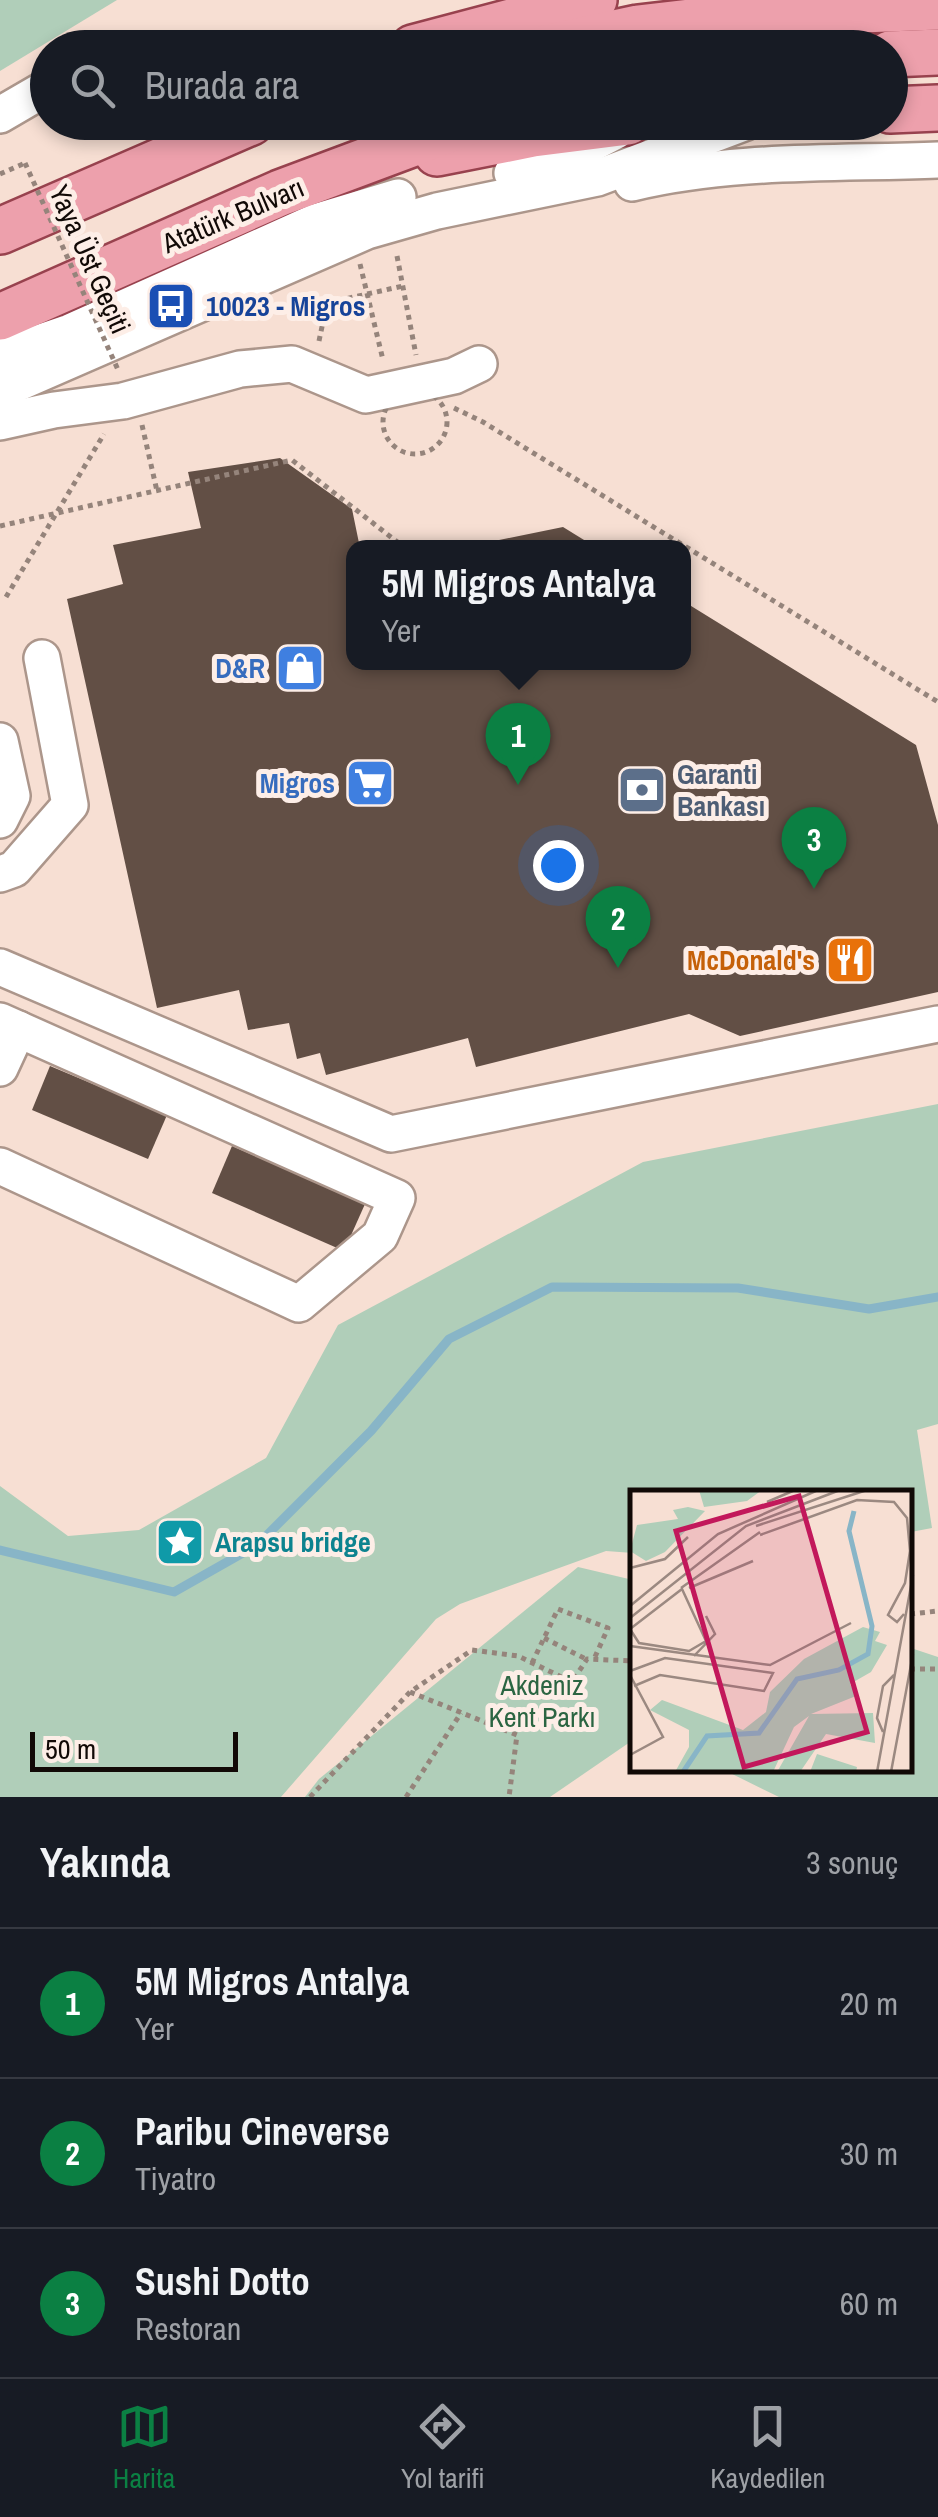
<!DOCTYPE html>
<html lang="tr">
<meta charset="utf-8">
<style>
body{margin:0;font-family:"Archivo Narrow",sans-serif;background:#242831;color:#f1f3f6}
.scale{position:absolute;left:30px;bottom:25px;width:208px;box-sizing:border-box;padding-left:10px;border:5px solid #110906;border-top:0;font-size:28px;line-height:35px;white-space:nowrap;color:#110906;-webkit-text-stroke:8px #fdeee7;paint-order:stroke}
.you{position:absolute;left:558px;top:865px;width:35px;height:35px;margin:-25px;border:8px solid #fff;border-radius:50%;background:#1a73e8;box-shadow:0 0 0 15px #1a73e833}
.badge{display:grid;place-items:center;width:65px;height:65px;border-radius:50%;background:#0b8043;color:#fff;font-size:32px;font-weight:700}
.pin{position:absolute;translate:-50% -82px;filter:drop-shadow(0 2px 5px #0008)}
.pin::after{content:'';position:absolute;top:52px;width:35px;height:30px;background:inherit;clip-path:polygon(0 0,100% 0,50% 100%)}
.popup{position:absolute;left:346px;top:540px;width:345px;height:130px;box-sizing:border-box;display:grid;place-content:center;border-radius:20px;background:#171b24;filter:drop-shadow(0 2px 8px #0005);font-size:32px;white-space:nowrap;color:#9ea1a6}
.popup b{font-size:38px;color:#f1f3f6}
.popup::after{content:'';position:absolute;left:50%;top:100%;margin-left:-20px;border:20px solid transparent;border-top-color:#171b24}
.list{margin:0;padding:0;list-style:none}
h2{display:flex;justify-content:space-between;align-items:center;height:130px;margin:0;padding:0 40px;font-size:42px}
h2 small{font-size:32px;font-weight:400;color:#9ea1a6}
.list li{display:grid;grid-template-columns:65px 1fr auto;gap:30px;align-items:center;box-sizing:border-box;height:150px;padding:0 40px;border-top:2px solid #363941}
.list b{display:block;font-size:38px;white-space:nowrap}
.list p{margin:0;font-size:32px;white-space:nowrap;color:#9ea1a6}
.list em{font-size:32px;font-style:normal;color:#9ea1a6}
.icon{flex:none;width:55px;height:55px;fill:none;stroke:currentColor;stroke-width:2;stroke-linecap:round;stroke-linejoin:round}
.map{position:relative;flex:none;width:938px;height:1797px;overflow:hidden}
.search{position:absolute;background:#171b24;box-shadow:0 5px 15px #0003;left:30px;right:30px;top:30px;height:110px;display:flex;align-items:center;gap:25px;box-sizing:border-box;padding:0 35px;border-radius:55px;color:#9ea1a6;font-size:38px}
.sheet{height:580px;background:#171b24}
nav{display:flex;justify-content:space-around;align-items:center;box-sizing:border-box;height:140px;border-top:2px solid #363941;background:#171b24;font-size:28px;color:#9ea1a6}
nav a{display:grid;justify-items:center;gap:5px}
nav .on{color:#0b8043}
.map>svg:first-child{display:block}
.green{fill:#b0ceb9}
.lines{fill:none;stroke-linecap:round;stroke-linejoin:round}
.stream{stroke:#88b5c7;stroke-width:9}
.building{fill:#624f45}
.minor-casing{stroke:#ac968b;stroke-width:40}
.major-casing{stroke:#98424e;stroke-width:50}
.path{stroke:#95847b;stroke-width:5;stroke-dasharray:5 5;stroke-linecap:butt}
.minor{stroke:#fff;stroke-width:35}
.major{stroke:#eda0ac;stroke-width:45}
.path-bridge{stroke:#95847b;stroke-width:5;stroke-dasharray:5 5;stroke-linecap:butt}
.labels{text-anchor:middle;stroke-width:10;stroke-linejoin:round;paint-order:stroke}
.street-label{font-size:28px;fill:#110906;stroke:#fdeee7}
.transit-label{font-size:28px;font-weight:bold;fill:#164399;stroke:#fdeee7;text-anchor:start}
.shop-label{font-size:28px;font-weight:bold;fill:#366cbe;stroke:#fdeee7;text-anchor:end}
.service-label{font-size:28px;font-weight:bold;fill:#4e5e75;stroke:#fdeee7;text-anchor:start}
.food-label{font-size:28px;font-weight:bold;fill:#c56008;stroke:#fdeee7;text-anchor:end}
.culture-label{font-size:28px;font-weight:bold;fill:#0d838f;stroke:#fdeee7;text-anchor:start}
.park-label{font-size:28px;fill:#2b6542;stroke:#fdeee7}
.inset-river{fill:none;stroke:#88b5c7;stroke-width:5}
.inset-road{fill:none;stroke:#9b8981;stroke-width:2.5}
.view{fill:#c2185b;fill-opacity:0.15;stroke:#c2185b;stroke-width:5}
.inset-edge{fill:none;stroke:#110906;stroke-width:5}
</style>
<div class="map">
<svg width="938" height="1797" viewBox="0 0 938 1797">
<rect width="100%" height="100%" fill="#f7dfd3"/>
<g class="green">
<polygon points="0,0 117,0 0,71"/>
<polygon points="938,1104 938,1424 917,1430 932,1528 911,1532 910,1492 633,1492 633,1553 606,1551 460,1604 436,1619 281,1797 0,1797 0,1486 68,1536 139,1530 266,1458 338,1325 643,1162"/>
<polygon points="578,1567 633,1580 633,1740 550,1797 305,1797 319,1779"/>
<polygon points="911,1648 938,1657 938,1797 779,1797 724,1770 910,1770"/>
</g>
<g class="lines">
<polyline class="stream" points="0,1550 174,1592 257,1545 371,1431 449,1339 552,1287 738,1288 869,1309 938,1297"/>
</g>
<g class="building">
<polygon points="280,458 352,509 360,548 353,548 353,662 683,662 683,601 916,745 938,825 938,992 740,1036 689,1014 476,1067 468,1038 326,1075 320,1053 297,1059 289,1023 248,1030 239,990 157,1008 67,599 123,584 113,545 201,528 188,472"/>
<polygon points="563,527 597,548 470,548 470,546"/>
<polygon points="50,1066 167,1115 148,1159 32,1110"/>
<polygon points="232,1146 365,1204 344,1251 212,1193"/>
</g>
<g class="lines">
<g class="minor-casing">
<g id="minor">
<polyline points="0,115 48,87"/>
<polyline points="512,173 547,167 616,131"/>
<path d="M632,183C731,159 837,164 938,160"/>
<polyline points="0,356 70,332 315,222 398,197"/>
<polyline points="0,391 367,231 437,211 597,178 746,122"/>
<polyline points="0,422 54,410 123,401 240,369 292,364 366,395 454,376 479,364"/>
<polyline points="0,741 12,796 0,820"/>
<polyline points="0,874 14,869 70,805 42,658"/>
<polyline points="0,967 391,1134 938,1024"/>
<polyline points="0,1021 397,1198 380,1236 299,1304 0,1166"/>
<polyline points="0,1068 18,1029"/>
</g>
</g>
<g class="major-casing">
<g id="major">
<polyline points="413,48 594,0"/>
<polyline points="545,48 638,28 761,14 938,7"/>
<polyline points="890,54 938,52"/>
<polyline points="890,110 938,108"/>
<polyline points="437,153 533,134 628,122"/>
<polyline points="0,231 251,122"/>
<polyline points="0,317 280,193 470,122"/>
</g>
</g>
<g class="path">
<polyline points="0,174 25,163"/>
<polyline points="397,256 416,355"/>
<polyline points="360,264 383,360"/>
<polyline points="319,341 327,303 403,286"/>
<circle cx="415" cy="422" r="32"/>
<polyline points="454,408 483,422 938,702"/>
<polyline points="142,425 157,491"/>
<polyline points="0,526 292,460 405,548"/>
<polyline points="6,597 104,434"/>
<polyline points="910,1614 938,1611"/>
<polyline points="544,1638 586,1659"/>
<polyline points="532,1663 558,1609 608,1628 594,1659"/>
<polyline points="910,1669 938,1669"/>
<polyline points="410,1692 517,1735 509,1797"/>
<polyline points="310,1797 410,1692 472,1650 518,1656 572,1682 587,1659 633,1661"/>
<polyline points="406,1797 461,1713"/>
</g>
<use href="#minor" class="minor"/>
<use href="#major" class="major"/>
<polyline class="path-bridge" points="25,163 119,372"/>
</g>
<defs>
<g id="bus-square" transform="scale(2.5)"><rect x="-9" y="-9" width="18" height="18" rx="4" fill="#1a4fb4" stroke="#fdeee7"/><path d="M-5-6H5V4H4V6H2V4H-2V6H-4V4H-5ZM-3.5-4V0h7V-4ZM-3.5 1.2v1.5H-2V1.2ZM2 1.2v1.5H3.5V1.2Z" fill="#fff"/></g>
<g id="shop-square" transform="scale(2.5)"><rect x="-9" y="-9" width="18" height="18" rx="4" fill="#3f7fe0" stroke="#fdeee7"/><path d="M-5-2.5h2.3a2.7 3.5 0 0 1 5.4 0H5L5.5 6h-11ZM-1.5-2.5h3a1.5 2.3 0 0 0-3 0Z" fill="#fff"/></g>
<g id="supermarket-square" transform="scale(2.5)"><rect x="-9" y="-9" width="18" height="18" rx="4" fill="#3f7fe0" stroke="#fdeee7"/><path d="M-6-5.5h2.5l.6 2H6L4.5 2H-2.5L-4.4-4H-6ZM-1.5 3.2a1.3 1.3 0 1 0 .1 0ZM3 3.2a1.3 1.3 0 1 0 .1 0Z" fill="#fff"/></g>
<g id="bank-square" transform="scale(2.5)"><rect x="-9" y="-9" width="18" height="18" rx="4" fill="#5c6f8a" stroke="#fdeee7"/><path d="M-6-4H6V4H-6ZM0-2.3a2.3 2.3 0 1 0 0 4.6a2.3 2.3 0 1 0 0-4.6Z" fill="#fff"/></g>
<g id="restaurant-square" transform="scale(2.5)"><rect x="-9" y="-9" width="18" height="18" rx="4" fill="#e8710a" stroke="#fdeee7"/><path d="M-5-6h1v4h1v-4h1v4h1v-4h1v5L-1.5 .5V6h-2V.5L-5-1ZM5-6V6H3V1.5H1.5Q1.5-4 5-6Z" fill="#fff"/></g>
<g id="sight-square" transform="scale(2.5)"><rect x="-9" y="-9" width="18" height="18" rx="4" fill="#0f9aa8" stroke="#fdeee7"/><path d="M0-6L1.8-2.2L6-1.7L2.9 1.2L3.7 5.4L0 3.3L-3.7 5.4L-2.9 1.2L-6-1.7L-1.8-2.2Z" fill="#fff"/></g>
</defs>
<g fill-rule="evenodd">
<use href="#bus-square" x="171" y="306"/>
<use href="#shop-square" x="300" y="668"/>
<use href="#supermarket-square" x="370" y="783"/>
<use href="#bank-square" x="642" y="790"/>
<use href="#restaurant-square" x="850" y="960"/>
<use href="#sight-square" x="180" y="1542"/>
</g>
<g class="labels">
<g class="street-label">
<text transform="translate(233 215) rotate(-23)" y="10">Atatürk Bulvarı</text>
<text transform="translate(90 259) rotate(66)" y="10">Yaya Üst Geçiti</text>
</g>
<g class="transit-label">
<text x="206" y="316">10023 - Migros</text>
</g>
<g class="shop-label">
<text x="265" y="678">D&amp;R</text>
<text x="335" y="793">Migros</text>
</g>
<g class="service-label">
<text x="677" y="784">Garanti<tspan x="677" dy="32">Bankası</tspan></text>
</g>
<g class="food-label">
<text x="815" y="970">McDonald's</text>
</g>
<g class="culture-label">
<text x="215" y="1552">Arapsu bridge</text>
</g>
<g class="park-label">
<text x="542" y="1695">Akdeniz<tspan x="542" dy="32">Kent Parkı</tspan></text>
</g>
</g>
<g transform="translate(630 1490)">
<rect width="282" height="282" fill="#f7dfd3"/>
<path d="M69,0H132L117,11L74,17ZM58,17L75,21L35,62L16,71L0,61L7,35L48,29L43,20ZM233,137L250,142L245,151L257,155L241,182L220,194L226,206L181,224L243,223L245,253L196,244L170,282H147L179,226L164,237L143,282H45L59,257V240L20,220L32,210L113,240L136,222L140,202L174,169ZM187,264L227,277L226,282H180Z" fill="#b0ceb9"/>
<path class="inset-river" d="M53,282L77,246L129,243L167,189L209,180L238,164L242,136L219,41L224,21"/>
<path class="inset-road" d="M137,12L165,0M126,36L237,0M130,45L227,10L264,12L277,28L280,61L275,93L258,125L267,132L274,124M0,78L35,69L58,47M51,98L130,42M59,98L123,71M52,99L76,151L59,161L9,153L0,139ZM0,116L88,44L188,0M0,128L116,36L210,0M0,156L140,175L221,133M64,166L85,144L76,126M0,181L35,168L143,183L134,201L30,185L4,196M0,185L33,247L0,265M253,242L247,228L253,196L264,185M247,282L283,85M261,282L283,164"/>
<path class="view" d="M169,6L237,242L114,277L46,41Z"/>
<rect width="282" height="282" class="inset-edge"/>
</g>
</svg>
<div class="scale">50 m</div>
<div class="you"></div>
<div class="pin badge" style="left:518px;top:785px">1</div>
<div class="popup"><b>5M Migros Antalya</b>Yer</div>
<div class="pin badge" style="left:618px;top:968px">2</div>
<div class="pin badge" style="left:814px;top:889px">3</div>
<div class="search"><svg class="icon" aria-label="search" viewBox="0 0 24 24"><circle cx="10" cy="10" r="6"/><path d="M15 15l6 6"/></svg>Burada ara</div>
</div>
<section class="sheet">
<h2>Yakında<small>3 sonuç</small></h2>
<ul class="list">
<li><span class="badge">1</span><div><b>5M Migros Antalya</b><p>Yer</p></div><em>20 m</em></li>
<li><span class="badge">2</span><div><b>Paribu Cineverse</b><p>Tiyatro</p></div><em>30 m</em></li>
<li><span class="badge">3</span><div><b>Sushi Dotto</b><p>Restoran</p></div><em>60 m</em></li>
</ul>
</section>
<nav>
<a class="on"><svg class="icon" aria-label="map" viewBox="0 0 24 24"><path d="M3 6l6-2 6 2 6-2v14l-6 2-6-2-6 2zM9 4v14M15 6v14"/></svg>Harita</a>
<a><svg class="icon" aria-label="directions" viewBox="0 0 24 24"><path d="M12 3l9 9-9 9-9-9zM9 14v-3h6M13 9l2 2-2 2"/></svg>Yol tarifi</a>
<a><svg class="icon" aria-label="saved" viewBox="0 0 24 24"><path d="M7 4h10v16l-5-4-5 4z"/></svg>Kaydedilen</a>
</nav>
